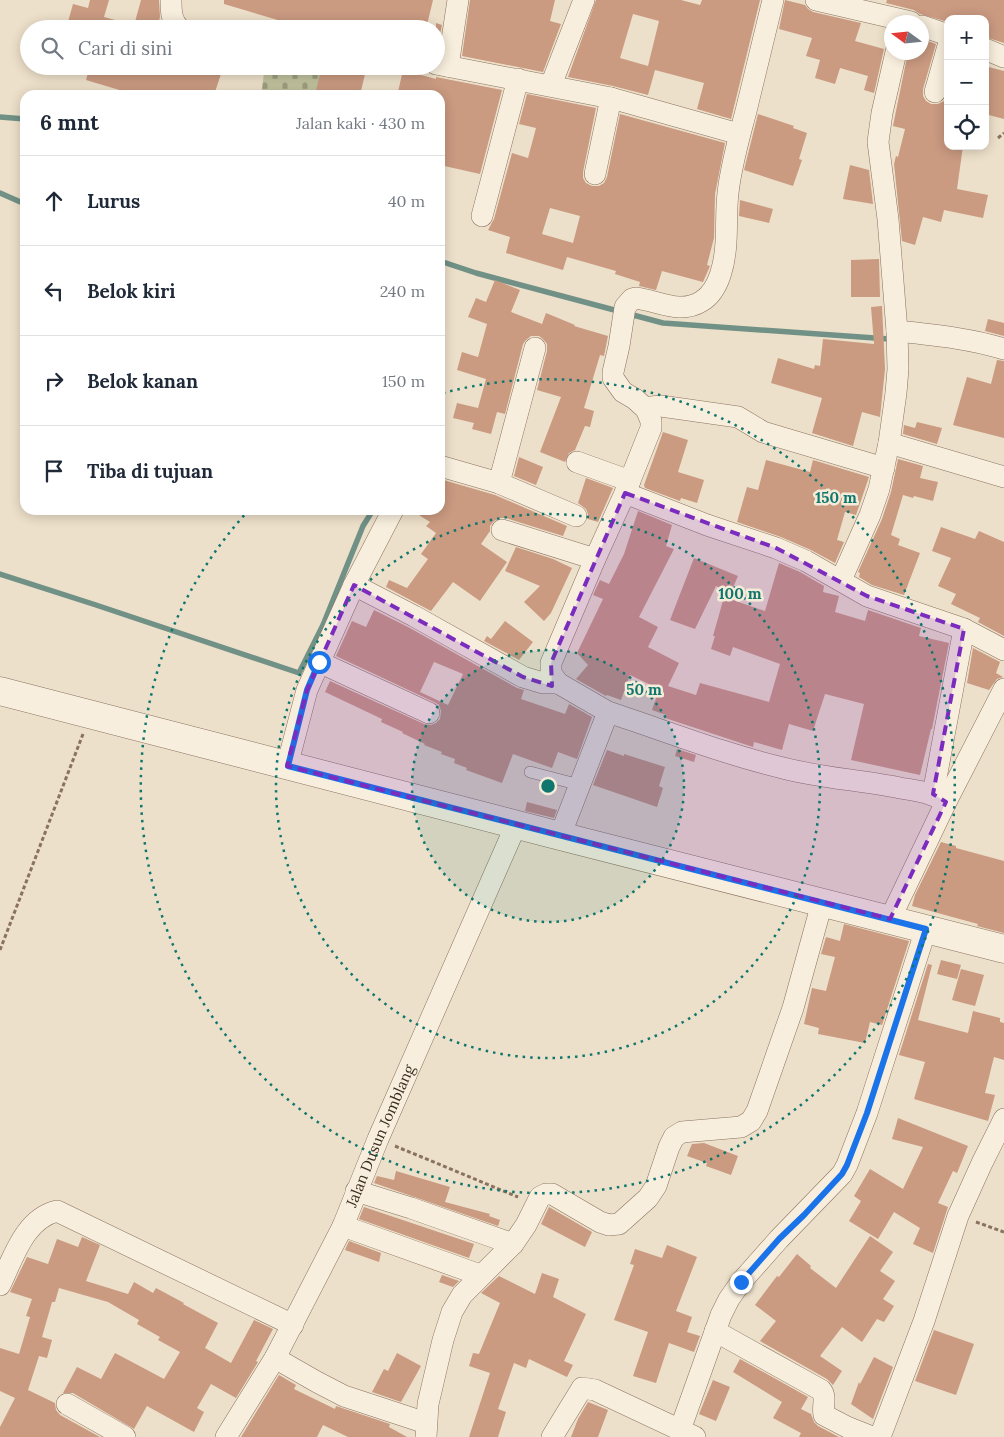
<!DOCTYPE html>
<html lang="id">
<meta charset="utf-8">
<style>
body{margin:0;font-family:Lora,serif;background:#f6f6f7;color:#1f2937}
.controls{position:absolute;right:15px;top:15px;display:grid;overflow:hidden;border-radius:10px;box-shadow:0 2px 12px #0003}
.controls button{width:45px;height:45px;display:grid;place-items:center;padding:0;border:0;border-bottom:1px solid #e0e1e3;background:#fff;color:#1f2937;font:25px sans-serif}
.compass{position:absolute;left:884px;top:15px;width:45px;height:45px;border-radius:50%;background:#fff;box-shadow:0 2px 12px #0003;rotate:285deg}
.stop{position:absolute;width:15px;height:15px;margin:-11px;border:4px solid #1a73e8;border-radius:50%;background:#fff}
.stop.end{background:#1a73e8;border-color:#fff;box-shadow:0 1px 5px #0008}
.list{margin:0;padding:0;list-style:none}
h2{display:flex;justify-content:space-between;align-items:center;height:65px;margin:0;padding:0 20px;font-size:21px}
h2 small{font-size:16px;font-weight:400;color:#747a83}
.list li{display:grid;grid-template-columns:32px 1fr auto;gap:15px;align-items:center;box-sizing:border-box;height:90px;padding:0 20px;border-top:1px solid #e0e1e3}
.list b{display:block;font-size:19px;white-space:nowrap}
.list em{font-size:16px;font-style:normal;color:#747a83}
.icon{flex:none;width:28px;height:28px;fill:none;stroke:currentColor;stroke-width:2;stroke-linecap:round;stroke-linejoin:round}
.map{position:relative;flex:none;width:1004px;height:1437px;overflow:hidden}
.search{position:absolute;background:#fff;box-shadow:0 2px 12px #0003;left:20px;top:20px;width:425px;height:55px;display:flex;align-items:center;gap:12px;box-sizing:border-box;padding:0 18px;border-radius:28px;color:#747a83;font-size:19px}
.panel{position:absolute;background:#fff;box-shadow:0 2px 12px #0003;left:20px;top:90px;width:425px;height:425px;border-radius:15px}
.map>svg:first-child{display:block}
.cemetery{fill:url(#cemetery-stones)}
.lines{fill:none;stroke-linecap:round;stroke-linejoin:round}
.stream{stroke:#719186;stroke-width:5.5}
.building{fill:#ca9a81;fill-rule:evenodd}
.service-casing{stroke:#8a725f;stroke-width:12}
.minor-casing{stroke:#8a725f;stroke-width:22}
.tertiary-casing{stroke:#8a725f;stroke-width:29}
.path{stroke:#8a725f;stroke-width:3;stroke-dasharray:4 2.5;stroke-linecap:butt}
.service{stroke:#f8eedd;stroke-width:11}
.minor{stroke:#f8eedd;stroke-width:21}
.tertiary{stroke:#f8eedd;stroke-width:28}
.route{stroke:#1a73e8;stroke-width:6}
.marked{fill:#7b2cbf;fill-opacity:0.2;stroke:#7b2cbf;stroke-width:4;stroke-dasharray:10 6;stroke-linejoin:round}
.ring{fill:none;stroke:#0f766e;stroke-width:2.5;stroke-dasharray:2.5 5}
.labels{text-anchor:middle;stroke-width:5;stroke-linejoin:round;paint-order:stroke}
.street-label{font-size:15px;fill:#3b2c21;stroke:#f5ebd9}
.centre{fill:#0f766e;stroke:#f5ebd9;stroke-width:2.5}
.ring-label{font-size:15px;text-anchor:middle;font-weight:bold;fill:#0f766e;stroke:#f5ebd9;stroke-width:5;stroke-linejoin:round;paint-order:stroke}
</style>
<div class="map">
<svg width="1004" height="1437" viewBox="0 0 1004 1437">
<defs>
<pattern id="cemetery-stones" width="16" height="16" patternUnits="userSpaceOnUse" patternTransform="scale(1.25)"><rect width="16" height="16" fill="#c0c19c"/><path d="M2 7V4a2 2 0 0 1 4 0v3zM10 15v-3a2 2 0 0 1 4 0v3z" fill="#9d9d7f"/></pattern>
</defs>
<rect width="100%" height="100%" fill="#ede0ca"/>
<polygon class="cemetery" points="265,66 292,66 339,76 312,95 261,95"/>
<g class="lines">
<g class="stream">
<polyline points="0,117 25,119"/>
<polyline points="0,193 25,204"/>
<polyline points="440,261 476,273 663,323 889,339"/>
<polyline points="0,574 96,605 299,673 323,625 363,526 373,510"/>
</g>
</g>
<g class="building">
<polygon points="90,0 109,0 104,17 130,24 129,29 66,29 73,4 88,8"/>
<polygon points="141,0 159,0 160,17 157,29 133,29"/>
<polygon points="224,0 433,0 426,29 297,29 280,24 281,21 224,4"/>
<polygon points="470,0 555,0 550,21 561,24 543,72 462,56"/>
<path d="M596,0H681L700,5L702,0H760L731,119L697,109L704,83L655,70L648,95L613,86L568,77ZM633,14L659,21L648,66L620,58Z"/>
<polygon points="785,0 805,5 808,9 813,12 861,23 855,41 884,49 874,93 864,90 868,76 840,68 835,84 815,78 820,60 806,56 812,38 779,29"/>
<polygon points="887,0 1004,0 1004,43 985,37 985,19 948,19 948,22 920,14 914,10 886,3"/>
<polygon points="436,23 442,25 436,52"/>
<polygon points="922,39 936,44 923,89 923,96 926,101 931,104 938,104 944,101 948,93 948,146 963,146 957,189 988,195 983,218 944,210 941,222 923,217 915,245 902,241 894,164 896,156 898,157 905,129 893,126 908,52 922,52"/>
<polygon points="90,66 206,66 222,71 214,95 136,95 86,80"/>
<polygon points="322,66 367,66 360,95 315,95"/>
<polygon points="985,66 1004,71 1004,119 985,114 985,106 989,93 985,92"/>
<polygon points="403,70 436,79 436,77 502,90 480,174 440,165 440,95 410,95 398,92"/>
<path d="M527,94L596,108L583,172V178L586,183L592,186H599L604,183L607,177L620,114L725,143L715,194L714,238L707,265L710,266L703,282L662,271L656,290L639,286L640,282L615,274L616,271L567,257L563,270L506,253L510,237L488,230L494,219L512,153L528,158L536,128L519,124ZM550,208L580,216L573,243L542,234Z"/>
<polygon points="758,114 794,126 793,128 807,133 799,159 802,160 793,186 744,170"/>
<polygon points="850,165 869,170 873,204 843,199"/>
<polygon points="740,200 773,209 769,223 739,216"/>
<polygon points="879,259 880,297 851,297 851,260"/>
<polygon points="495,280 520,290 511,312 542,324 546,313 575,325 574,326 608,336 604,356 600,355 584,408 594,411 590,427 585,426 575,450 569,453 565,462 540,452 561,397 537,390 547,351 547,344 543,339 539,336 531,336 526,340 523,344 505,414 497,412 491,434 472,429 474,423 453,418 457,403 478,408 486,379 457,370 462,352 478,357 487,324 468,317 476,298 486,302"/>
<polygon points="882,306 885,369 880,417 862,412 853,446 812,433 822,398 771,383 778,358 814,369 815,365 820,366 823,339 874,344 871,307"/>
<polygon points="988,319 1004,323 1004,336 985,331"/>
<polygon points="997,360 1004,361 1004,438 953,425 967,377 991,384"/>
<polygon points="917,422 942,428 937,444 903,434 904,425 915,428"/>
<polygon points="663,432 688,440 678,472 704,480 697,503 681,498 680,501 645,488 644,485"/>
<polygon points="519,457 543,467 536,485 514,476"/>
<polygon points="898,459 923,466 920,478 938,482 933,501 914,496 913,498 903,495 891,535 900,539 898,545 920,553 904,595 872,585 859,577 860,573 858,572 882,519 891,492"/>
<polygon points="766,460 810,472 813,460 869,477 856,515 845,512 837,540 844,542 835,563 811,550 781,537 737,522 747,487 758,490"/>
<polygon points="586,478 613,488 598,522 588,519 588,514 586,509 578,503"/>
<polygon points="440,479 495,495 567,526 563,536 506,518 500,518 494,521 490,526 490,531 481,544 507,562 480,601 453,582 431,611 386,587 389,580 407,588 428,559 421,554 436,533 426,526 430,522 411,510 440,510"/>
<polygon points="638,511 672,525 666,546 674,549 639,617 658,627 648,647 679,663 668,686 696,695 700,683 769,702 780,664 733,647 730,656 711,649 715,636 713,636 724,597 765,611 779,563 800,572 824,586 823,592 839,596 835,612 865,621 868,610 921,628 919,636 949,643 932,729 931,729 920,775 851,760 864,704 825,694 813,731 789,724 782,750 754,742 753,747 665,718 666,715 652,710 659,689 630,675 621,700 607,695 606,696 576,679 588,665 577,653 603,599 593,595 600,580 609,584 624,554"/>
<polygon points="941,527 975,539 979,531 1004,542 1004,636 978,622 980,618 951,604 956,594 938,586 951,558 932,551"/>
<polygon points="516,547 553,559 572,568 551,613 544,621 524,602 540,586 505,571"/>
<polygon points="694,558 738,576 731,592 716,586 695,629 670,620"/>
<path d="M374,610L408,627L517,688L524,690L521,699L565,714L569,704L592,717L577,759L558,752L552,768L513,754L502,783L466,770L467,768L454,763L455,759L441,754L442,752L424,745L425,744L402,733L403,732L381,722L382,719L325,692L330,681L424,724L431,725L436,723L440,719L441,711L439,705L434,702L336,656L352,621L366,627ZM434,662L463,674L448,705L420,692Z"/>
<polygon points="505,621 533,642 519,660 484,641 487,636 491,639"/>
<polygon points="973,648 1000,662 996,673 1003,677 997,679 989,690 967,683"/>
<polygon points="677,749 696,755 694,762 675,756"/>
<polygon points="607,750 624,756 624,754 665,767 659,786 663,788 657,807 593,785"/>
<polygon points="527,802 557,810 554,818 525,811"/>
<polygon points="941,842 956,846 956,848 1004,861 1004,933 977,926 978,924 912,906 915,895"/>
<polygon points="844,924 909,941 882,1025 870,1022 865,1043 818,1034 819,1028 804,1024 812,988 826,991 835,957 821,954 826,937 840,941"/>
<polygon points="941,960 961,965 957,979 937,974"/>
<polygon points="928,964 932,965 918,1020 968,1033 973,1011 1000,1018 1000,1022 1004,1023 1004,1060 994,1057 985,1093 995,1095 988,1121 914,1099 925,1062 899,1055"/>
<polygon points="961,969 984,975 975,1006 952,1000"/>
<polygon points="898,1118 968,1146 957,1173 953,1171 938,1203 948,1207 933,1253 913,1244 920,1228 894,1212 878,1239 849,1221 861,1201 854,1196 870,1169 903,1189 923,1147 892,1139"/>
<polygon points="704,1143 738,1156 731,1175 706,1166 707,1163 687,1156 692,1144"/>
<polygon points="396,1171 450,1187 445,1202 490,1214 489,1216 500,1220 498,1226 374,1183 377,1176 394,1180"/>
<polygon points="364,1207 474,1244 469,1258 359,1219"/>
<polygon points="549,1207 592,1232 585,1247 541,1224"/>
<polygon points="870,1236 893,1252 880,1271 895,1281 883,1299 894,1306 884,1322 877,1319 862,1342 842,1327 820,1356 842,1371 833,1385 827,1379 760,1341 776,1321 755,1305 777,1276 779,1277 797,1254 811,1266 810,1268 836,1288"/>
<polygon points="82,1237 100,1245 86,1281 128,1294 134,1282 153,1293 156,1288 184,1303 183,1304 218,1323 205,1348 231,1363 254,1320 273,1329 256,1361 258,1362 236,1398 211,1384 197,1408 204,1412 194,1432 147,1406 134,1429 73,1393 63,1393 77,1367 101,1379 115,1353 164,1379 180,1352 158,1340 160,1337 137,1324 139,1320 108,1302 59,1288 55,1302 52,1302 42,1337 52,1340 47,1358 39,1356 28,1390 55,1403 56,1410 60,1415 100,1437 0,1437 0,1427 15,1398 0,1391 0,1348 19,1354 30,1317 26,1316 32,1299 10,1292 27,1257 48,1264 57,1239 78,1247"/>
<polygon points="349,1241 381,1253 379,1262 345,1250"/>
<polygon points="667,1245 697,1257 676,1311 692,1317 687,1332 700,1336 694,1352 669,1343 656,1383 633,1376 648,1332 614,1320 634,1265 630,1264 635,1249 662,1258"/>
<polygon points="542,1273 559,1279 553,1297 586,1314 564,1361 573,1365 567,1377 529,1359 526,1368 514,1363 498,1409 506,1412 498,1437 469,1437 490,1373 469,1366 473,1353 479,1354 500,1303 481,1293 499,1276 535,1294"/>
<polygon points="442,1275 459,1281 453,1287 439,1282"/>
<polygon points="934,1330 974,1344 956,1395 915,1381"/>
<polygon points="397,1353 421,1366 401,1402 372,1392 384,1369 388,1371"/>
<polygon points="874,1357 893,1367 873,1419 851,1404 859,1382 860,1384"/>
<polygon points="740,1359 808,1397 801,1409 811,1414 814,1422 818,1426 839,1437 799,1437 801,1433 773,1418 782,1402 733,1372"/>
<polygon points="279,1375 296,1385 294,1389 335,1409 336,1406 390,1424 389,1427 407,1437 348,1437 323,1425 317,1437 241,1437"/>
<polygon points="713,1380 730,1387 716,1421 699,1414"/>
<polygon points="588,1402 608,1410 598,1437 571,1437 578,1419"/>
</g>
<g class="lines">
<g class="service-casing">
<polyline id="service" points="530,772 580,785"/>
</g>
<g class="minor-casing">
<g id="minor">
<path d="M171,0C171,11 171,21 180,29"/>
<polyline points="816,0 911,22"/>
<polyline points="922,26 948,35"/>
<polyline points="985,49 1004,57"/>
<polyline points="436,64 611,98 739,134"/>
<polyline points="448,66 458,0"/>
<polyline points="551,85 584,0"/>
<polyline points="935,92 948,46"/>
<polyline points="595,174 611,98"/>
<polyline points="482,216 518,79"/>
<path d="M897,331C933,335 969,338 1004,349"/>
<polyline points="646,409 651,407 661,406 738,417 763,432 884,468"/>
<polyline points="889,443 1004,477"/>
<polyline points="577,462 630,481"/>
<polyline points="440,466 499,483 576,516"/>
<polyline points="499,483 535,348"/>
<polyline points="625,493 707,525 776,548 806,561 867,596 964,629 1004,650"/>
<polyline points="502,530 595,559"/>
<polyline points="841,580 870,515 879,489 889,443 896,393 898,369 897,331 888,219 878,142 882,113 896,52"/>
<polyline points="354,585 414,616 523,677 543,683 558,683"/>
<polyline points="319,662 429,713"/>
<path d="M608,712C666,731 724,754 783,768C821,778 861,780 900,788C918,791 930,792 946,802"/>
<polyline points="287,766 307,690 354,585 393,510"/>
<polyline points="933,794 964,629"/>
<path d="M560,836L608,712L558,683L551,673V663L595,559L625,493L651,428V421L646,409L635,399L623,392L613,378V372L619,346L625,307L632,299L636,298C659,301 680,315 702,301C720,290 725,261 726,242C727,226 726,210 728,193C731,165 739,138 746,111C755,74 764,37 773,0"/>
<polyline points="890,919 946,802 1004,689"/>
<polyline points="356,1191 411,1208 513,1244"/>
<polyline points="343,1226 480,1275"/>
<path d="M0,1285C13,1259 24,1219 57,1211L293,1325"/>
<path d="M715,1331L821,1390C827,1397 822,1406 824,1415L847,1427L872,1437"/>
<polyline points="275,1358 317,1382 344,1396 426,1423"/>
<polyline points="67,1404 125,1437"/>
<polyline points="680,1430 721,1315 729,1299 741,1282 779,1239 842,1174 847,1165 867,1113 926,929"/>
<path id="s1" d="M226,1437L275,1358L343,1226L378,1139L516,825"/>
<polyline points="426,1437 428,1404 443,1340 452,1312 462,1295 513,1244 526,1225 540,1197 546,1194 552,1194 600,1222 609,1225 619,1224 648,1198 656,1186 669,1147 674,1137 682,1132 741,1127 751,1121 757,1111 793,1008 822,903"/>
<polyline points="552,1437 582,1388 595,1390 695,1437"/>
<polyline points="880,1437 924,1321 958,1216 982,1163 1004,1119"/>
</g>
</g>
<g class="tertiary-casing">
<polyline id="tertiary" points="0,691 560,836 1004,949"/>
</g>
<g class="path">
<polyline points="998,138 1004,133"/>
<polyline points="0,950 83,734"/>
<polyline points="395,1146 518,1197"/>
<polyline points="976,1222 1004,1232"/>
</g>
<use href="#service" class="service"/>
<use href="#minor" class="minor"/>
<use href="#tertiary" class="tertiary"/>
</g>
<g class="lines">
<polyline class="route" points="319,662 307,690 288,766 926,929 867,1113 847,1165 842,1174 804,1215 779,1239 741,1282"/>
</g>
<path class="marked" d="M625,493L776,548L867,596L964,629L933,794L946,802L890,919L287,766L307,690L354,585L523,677L552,686L551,663Z"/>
<circle cx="548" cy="786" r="136" fill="#0f766e" fill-opacity=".12"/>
<g class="ring">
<circle cx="548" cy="786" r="136"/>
<circle cx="548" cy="786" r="272"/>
<path d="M443 393A407 407 0 1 1 248 511"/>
</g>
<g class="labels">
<g class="street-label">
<text dy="5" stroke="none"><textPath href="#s1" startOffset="339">Jalan Dusun Jomblang</textPath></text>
</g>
</g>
<circle cx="548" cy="786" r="8" class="centre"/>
<g class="ring-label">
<text x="836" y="503">150 m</text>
<text x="740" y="599">100 m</text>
<text x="644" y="695">50 m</text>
</g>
</svg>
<div class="controls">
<button>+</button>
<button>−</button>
<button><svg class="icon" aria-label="locate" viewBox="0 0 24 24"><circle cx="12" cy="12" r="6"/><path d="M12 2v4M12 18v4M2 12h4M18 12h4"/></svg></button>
</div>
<svg class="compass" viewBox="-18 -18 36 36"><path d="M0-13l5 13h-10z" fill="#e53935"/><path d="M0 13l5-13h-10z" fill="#747a83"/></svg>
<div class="stop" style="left:319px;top:662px"></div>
<div class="stop end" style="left:741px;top:1282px"></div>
<div class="search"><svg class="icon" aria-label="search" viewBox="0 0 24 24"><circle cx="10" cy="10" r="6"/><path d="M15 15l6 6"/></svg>Cari di sini</div>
<section class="panel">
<h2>6 mnt<small>Jalan kaki · 430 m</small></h2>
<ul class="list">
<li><svg class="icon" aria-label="ahead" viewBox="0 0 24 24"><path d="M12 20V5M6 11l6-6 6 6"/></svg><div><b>Lurus</b></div><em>40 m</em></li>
<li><svg class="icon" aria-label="left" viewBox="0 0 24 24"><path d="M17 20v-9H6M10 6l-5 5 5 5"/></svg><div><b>Belok kiri</b></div><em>240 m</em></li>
<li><svg class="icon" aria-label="right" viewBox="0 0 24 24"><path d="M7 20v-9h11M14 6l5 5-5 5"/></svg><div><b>Belok kanan</b></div><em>150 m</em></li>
<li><svg class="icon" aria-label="arrive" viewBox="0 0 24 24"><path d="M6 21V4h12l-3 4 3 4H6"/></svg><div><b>Tiba di tujuan</b></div></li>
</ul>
</section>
</div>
